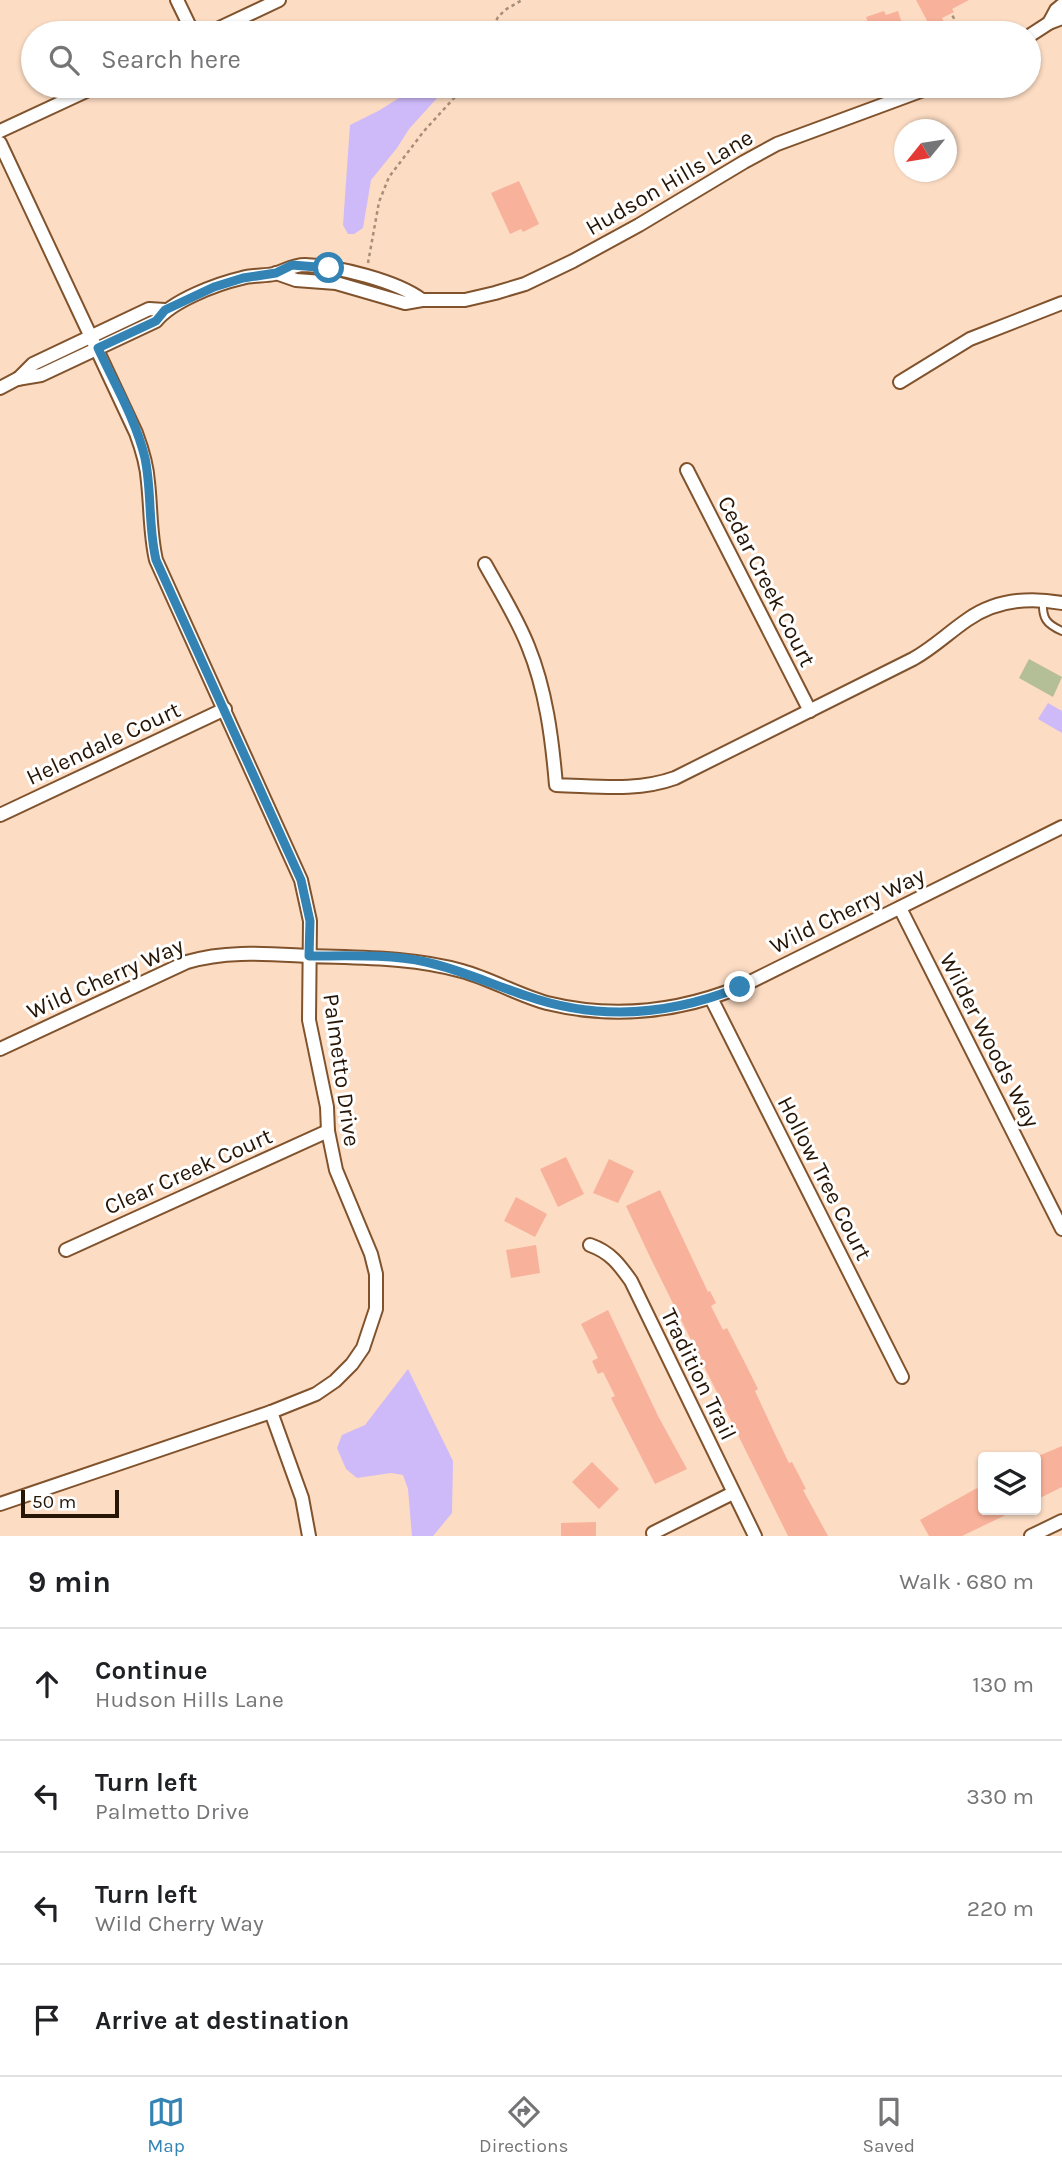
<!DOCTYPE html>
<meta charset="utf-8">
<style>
body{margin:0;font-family:Karla,sans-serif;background:#f6f6f6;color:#202124}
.controls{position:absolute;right:21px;bottom:21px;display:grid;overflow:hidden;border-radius:7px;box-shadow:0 2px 5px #0004}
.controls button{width:63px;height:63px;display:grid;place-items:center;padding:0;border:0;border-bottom:2px solid #e0e0e0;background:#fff;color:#202124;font:35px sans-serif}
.compass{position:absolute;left:894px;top:119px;width:63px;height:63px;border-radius:50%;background:#fff;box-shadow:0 2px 5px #0004;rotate:240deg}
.scale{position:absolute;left:21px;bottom:18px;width:98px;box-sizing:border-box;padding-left:7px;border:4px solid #271505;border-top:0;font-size:19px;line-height:24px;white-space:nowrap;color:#271505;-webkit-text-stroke:5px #fff;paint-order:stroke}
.stop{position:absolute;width:21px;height:21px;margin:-16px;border:5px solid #3384b5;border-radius:50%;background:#fff}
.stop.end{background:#3384b5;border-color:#fff;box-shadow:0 2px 7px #0008}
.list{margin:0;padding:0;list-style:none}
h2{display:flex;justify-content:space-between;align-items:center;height:91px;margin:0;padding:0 28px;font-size:30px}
h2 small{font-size:23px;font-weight:400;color:#757577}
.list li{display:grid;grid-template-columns:46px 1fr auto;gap:21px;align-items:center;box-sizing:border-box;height:112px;padding:0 28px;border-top:2px solid #e0e0e0}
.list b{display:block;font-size:26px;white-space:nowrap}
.list p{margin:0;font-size:23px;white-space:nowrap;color:#757577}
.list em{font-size:23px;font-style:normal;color:#757577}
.icon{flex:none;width:38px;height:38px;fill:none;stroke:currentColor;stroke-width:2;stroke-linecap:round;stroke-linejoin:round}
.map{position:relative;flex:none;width:1062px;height:1536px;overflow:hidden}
.search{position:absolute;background:#fff;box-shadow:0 2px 5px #0004;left:21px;right:21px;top:21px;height:77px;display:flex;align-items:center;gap:18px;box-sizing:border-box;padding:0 24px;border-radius:38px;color:#757577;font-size:26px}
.sheet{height:539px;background:#fff}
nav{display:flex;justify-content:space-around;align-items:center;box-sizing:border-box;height:98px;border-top:2px solid #e0e0e0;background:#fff;font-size:19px;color:#757577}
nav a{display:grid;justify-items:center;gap:4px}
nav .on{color:#3384b5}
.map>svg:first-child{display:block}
.green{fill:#b4be97}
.water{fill:#cebaf9}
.building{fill:#f8b19a}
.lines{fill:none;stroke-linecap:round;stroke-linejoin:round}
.service-casing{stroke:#81532d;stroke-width:10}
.minor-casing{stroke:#81532d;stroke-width:16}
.path{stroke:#a88e78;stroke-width:2.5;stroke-dasharray:3.5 3.5;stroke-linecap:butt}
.service{stroke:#fff;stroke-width:6}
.minor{stroke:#fff;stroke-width:12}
.route{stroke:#3384b5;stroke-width:9}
.labels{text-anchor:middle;stroke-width:6;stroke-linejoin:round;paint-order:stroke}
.street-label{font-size:23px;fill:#271505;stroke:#fff}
</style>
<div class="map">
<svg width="1062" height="1536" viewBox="0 0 1062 1536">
<rect width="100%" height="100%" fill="#fcdcc3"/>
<polygon class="green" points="1029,659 1062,677 1053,697 1019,678"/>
<g class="water">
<polygon points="418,86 448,86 409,129 397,148 371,180 363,228 354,234 348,234 343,225 350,125 380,110"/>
<polygon points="1048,703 1062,711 1062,733 1038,719"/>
<polygon points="408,1369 453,1461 452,1513 433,1536 412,1536 408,1489 403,1475 391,1473 357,1478 346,1469 337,1448 342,1435 365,1425"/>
</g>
<g class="building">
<polygon points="916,0 969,0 952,9 954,12 942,18 945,24 933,32"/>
<polygon points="884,11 886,15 898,11 905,33 872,33 866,17"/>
<polygon points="519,181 539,224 523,232 521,229 510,234 491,193"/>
<polygon points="566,1157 584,1194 558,1207 540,1169"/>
<polygon points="609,1159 634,1171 618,1203 593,1193"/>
<polygon points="660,1190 708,1292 710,1291 716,1303 711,1306 723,1330 727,1328 744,1361 758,1389 755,1391 774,1432 789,1463 792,1462 806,1489 803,1490 828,1536 788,1536 650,1257 626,1206"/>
<polygon points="516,1197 547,1214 535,1237 504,1221"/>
<polygon points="536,1245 540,1273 511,1278 506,1250"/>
<polygon points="608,1310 658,1416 687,1469 655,1484 611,1398 615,1396 603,1372 598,1374 592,1361 598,1358 581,1324"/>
<polygon points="1062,1446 1062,1487 1040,1498 1036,1489 1036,1457"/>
<polygon points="592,1462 619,1489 599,1509 572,1482"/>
<polygon points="977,1488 983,1500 983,1510 1016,1510 962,1536 929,1536 920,1520"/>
<polygon points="596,1522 596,1536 561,1536 561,1523"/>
</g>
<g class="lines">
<g class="service-casing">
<path id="service" d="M1043,601C1042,618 1046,624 1062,631"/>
</g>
<g class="minor-casing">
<g id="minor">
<polyline points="177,0 193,33"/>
<polyline points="1049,23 1056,10 1062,5"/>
<polyline points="209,33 279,0"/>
<polyline points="1029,36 1049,23 1062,18"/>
<polyline points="0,131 97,86"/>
<path d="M0,143L136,433C142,449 147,465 148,482C151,509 150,534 156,560L301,880L310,921L309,1020L327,1107L328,1131L336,1170L371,1254L376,1274V1309L363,1348L352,1364L335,1381L316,1394L271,1412L0,1504"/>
<polyline points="276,273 296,280 336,283 405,303 422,300 465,300 495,293 525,284 573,261 639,225 744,162 777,144 934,86"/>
<polyline points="18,379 33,364 149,309 165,310"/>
<polyline points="900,382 970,339 1062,303"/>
<path d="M0,388L17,379L41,375L156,321C172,301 216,284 242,278C252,275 264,276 274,274C285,271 292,265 305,265C337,266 397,281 422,300"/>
<polyline points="687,470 810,711"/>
<path d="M485,564C500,591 517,618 528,646C546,690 552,738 556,785C597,786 636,792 675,778L913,659C933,648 948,633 967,620C995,600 1029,597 1062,603"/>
<polyline points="0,815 225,709"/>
<polyline points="900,908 1062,1229"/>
<polyline points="711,998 902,1377"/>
<path d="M0,1049L187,962C227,950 268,954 309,956C361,958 412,957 462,971C491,979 518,995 547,1003C612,1019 678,1012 740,987L1062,827"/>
<path d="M590,1245C610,1252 619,1264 631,1281L755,1536"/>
<polyline points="66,1250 328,1131"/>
<polyline points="271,1412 302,1498 309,1536"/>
<polyline points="653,1533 733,1493"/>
<polyline points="1031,1536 1062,1521"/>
</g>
</g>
<g class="path">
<polyline points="499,33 495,23 498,17 505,10 522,0"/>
<polyline points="945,33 957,24 951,13"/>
<polyline points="368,263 379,202 389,177 424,131 465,86"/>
</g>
<use href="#service" class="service"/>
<use href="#minor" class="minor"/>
</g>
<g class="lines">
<path class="route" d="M329,268L292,265L276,273L243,278L214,287L165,310L156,321L98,348C114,383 136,420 145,458C152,492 148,526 156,560L301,880L310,921L309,956C347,956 389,954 426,962C462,970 493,985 527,996C598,1021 671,1015 740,987"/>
</g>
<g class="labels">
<g class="street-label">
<text transform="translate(669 182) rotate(-30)" y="8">Hudson Hills Lane</text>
<text transform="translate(767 581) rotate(63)" y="8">Cedar Creek Court</text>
<text transform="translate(103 743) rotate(-25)" y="8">Helendale Court</text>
<text transform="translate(847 910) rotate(-26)" y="8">Wild Cherry Way</text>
<text transform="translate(105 978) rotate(-24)" y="8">Wild Cherry Way</text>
<text transform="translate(990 1040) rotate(63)" y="8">Wilder Woods Way</text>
<text transform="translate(342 1070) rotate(82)" y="8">Palmetto Drive</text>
<text transform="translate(188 1171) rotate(-24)" y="8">Clear Creek Court</text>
<text transform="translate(825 1178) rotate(63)" y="8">Hollow Tree Court</text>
<text transform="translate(699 1374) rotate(64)" y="8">Tradition Trail</text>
</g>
</g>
</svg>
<div class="controls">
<button><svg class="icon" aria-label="layers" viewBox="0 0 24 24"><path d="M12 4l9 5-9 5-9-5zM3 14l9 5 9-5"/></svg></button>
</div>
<svg class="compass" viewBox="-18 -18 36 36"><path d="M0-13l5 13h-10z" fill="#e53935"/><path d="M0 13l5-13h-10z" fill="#757577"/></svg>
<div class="scale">50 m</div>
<div class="stop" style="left:329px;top:268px"></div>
<div class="stop end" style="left:740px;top:987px"></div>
<div class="search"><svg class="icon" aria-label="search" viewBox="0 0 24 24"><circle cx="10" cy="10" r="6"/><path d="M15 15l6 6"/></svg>Search here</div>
</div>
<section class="sheet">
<h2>9 min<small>Walk · 680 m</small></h2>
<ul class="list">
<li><svg class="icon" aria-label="ahead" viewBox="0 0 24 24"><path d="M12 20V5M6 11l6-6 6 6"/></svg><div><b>Continue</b><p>Hudson Hills Lane</p></div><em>130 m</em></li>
<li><svg class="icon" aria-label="left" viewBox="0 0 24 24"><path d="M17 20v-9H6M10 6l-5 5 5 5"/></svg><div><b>Turn left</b><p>Palmetto Drive</p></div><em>330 m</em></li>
<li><svg class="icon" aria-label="left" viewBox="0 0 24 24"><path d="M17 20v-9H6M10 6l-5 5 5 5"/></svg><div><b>Turn left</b><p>Wild Cherry Way</p></div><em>220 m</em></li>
<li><svg class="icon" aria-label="arrive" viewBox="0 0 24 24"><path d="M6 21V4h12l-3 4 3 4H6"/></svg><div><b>Arrive at destination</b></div></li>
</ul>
</section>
<nav>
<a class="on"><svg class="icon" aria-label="map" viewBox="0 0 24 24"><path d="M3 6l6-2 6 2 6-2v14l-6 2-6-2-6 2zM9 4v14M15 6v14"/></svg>Map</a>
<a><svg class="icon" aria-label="directions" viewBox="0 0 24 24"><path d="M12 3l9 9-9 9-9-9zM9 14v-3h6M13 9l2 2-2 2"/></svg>Directions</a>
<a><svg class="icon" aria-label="saved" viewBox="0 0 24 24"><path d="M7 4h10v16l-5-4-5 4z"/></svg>Saved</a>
</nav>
